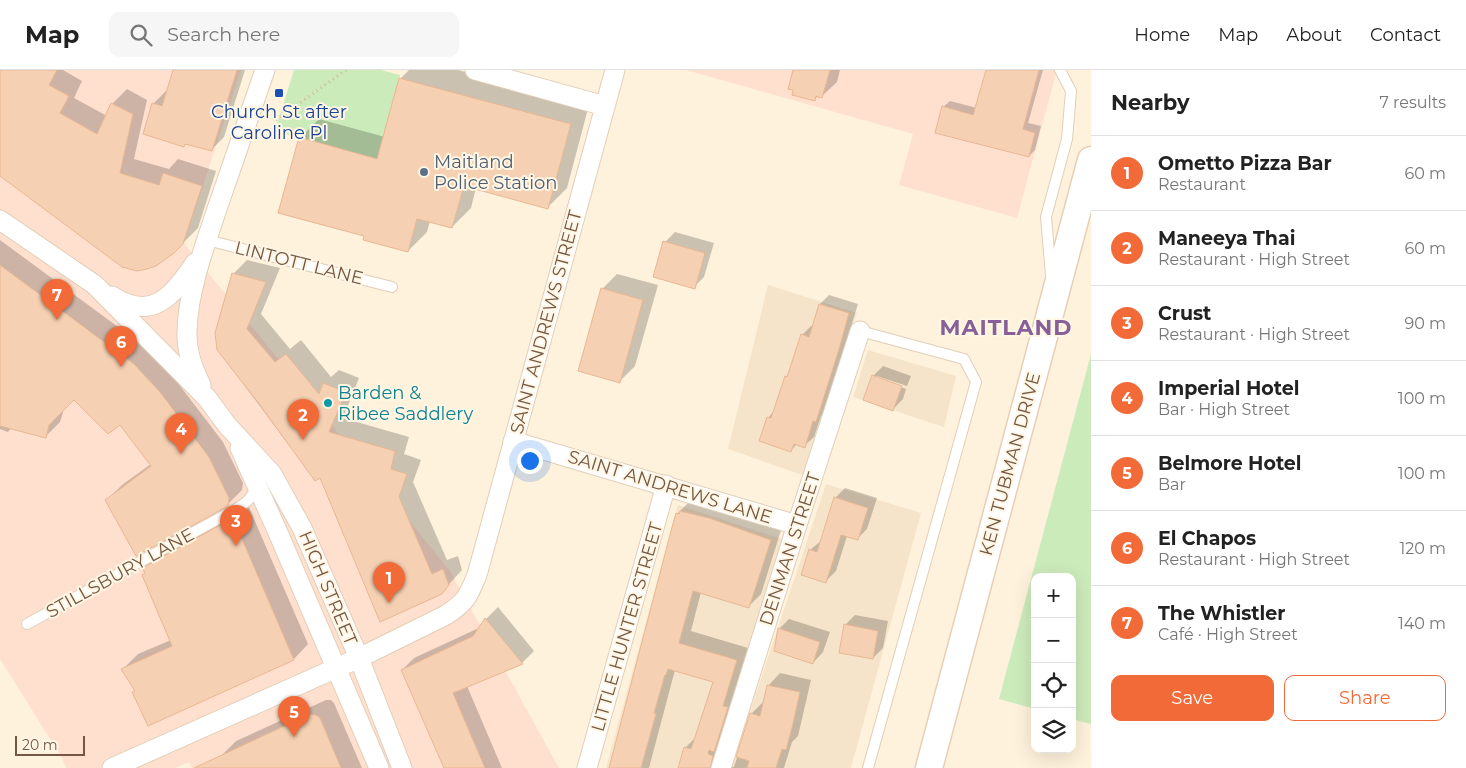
<!DOCTYPE html>
<meta charset="utf-8">
<style>
body{margin:0;font-family:Montserrat,sans-serif;background:#f6f6f6;color:#222}
.controls{position:absolute;right:15px;bottom:15px;display:grid;overflow:hidden;border-radius:10px;box-shadow:0 5px 20px #0002}
.controls button{width:45px;height:45px;display:grid;place-items:center;padding:0;border:0;border-bottom:1px solid #e0e0e0;background:#fff;color:#222;font:25px sans-serif}
.scale{position:absolute;left:15px;bottom:12px;width:70px;box-sizing:border-box;padding-left:5px;border:2px solid #745744;border-top:0;font-size:14px;line-height:18px;white-space:nowrap;color:#745744;-webkit-text-stroke:4px #fff6e4;paint-order:stroke}
.you{position:absolute;left:529px;top:390px;width:18px;height:18px;margin:-12px;border:4px solid #fff;border-radius:50%;background:#1a73e8;box-shadow:0 0 0 8px #1a73e833}
.badge{display:grid;place-items:center;width:32px;height:32px;border-radius:50%;background:#f26a37;color:#fff;font-size:16px;font-weight:700}
.pin{position:absolute;translate:-50% -41px;filter:drop-shadow(0 1px 2px #0008)}
.pin::after{content:'';position:absolute;top:26px;width:18px;height:15px;background:inherit;clip-path:polygon(0 0,100% 0,50% 100%)}
.list{margin:0;padding:0;list-style:none}
h2{display:flex;justify-content:space-between;align-items:center;height:65px;margin:0;padding:0 20px;font-size:21px}
h2 small{font-size:16px;font-weight:400;color:#767676}
.list li{display:grid;grid-template-columns:32px 1fr auto;gap:15px;align-items:center;box-sizing:border-box;height:75px;padding:0 20px;border-top:1px solid #e0e0e0}
.list b{display:block;font-size:19px;white-space:nowrap}
.list p{margin:0;font-size:16px;white-space:nowrap;color:#767676}
.list em{font-size:16px;font-style:normal;color:#767676}
.actions{display:flex;gap:10px;padding:15px 20px}
.actions a{flex:1;padding:11px 0;border:1px solid #f26a37;border-radius:10px;text-align:center;font-size:18px;color:#f26a37}
.actions .main{background:#f26a37;color:#fff}
.icon{flex:none;width:28px;height:28px;fill:none;stroke:currentColor;stroke-width:2;stroke-linecap:round;stroke-linejoin:round}
.map{position:relative;flex:none;width:1091px;height:698px;overflow:hidden}
header{display:flex;align-items:center;gap:30px;box-sizing:border-box;height:70px;padding:0 25px;background:#fff;border-bottom:1px solid #e0e0e0}
header strong{font-size:24px}
nav{display:flex;gap:28px;margin-inline-start:auto;font-size:18px}
.search{width:350px;height:45px;background:#f6f6f6;display:flex;align-items:center;gap:12px;box-sizing:border-box;padding:0 18px;border-radius:10px;color:#767676;font-size:19px}
main{display:flex}
aside{flex:1;background:#fff}
.map>svg:first-child{display:block}
.residential{fill:#f6e4ca}
.commercial{fill:#ffe0cf}
.green{fill:#ccebbb}
.shadow{fill:#0003}
.building{fill:#f5d0b2;stroke:#e9b791}
.lines{fill:none;stroke-linecap:round;stroke-linejoin:round}
.service-casing{stroke:#e2ceb8;stroke-width:12}
.minor-casing{stroke:#e2ceb8;stroke-width:21}
.secondary-casing{stroke:#e7cfb6;stroke-width:29}
.path{stroke:#d9b396;stroke-width:3;stroke-dasharray:1 4;stroke-linecap:butt}
.service{stroke:#fff;stroke-width:10}
.minor{stroke:#fff;stroke-width:19}
.secondary{stroke:#fff;stroke-width:26}
.transit-dot{fill:#1a4fb4;stroke:#fff6e4;stroke-width:2}
.service-dot{fill:#5c6f8a;stroke:#fff6e4;stroke-width:2}
.culture-dot{fill:#0f9aa8;stroke:#fff6e4;stroke-width:2}
.labels{text-anchor:middle;stroke-width:4;stroke-linejoin:round;paint-order:stroke}
.transit-label{font-size:18px;fill:#164399;stroke:#fff6e4}
.service-label{font-size:18px;fill:#4e5e75;stroke:#fff6e4;text-anchor:start}
.street-label{font-size:18px;fill:#745744;stroke:#fff6e4}
.culture-label{font-size:18px;fill:#0d838f;stroke:#fff6e4;text-anchor:start}
.district-label{font-size:22px;font-weight:bold;letter-spacing:1px;fill:#885f98;stroke:#fff6e4}
</style>
<header>
<strong>Map</strong>
<div class="search"><svg class="icon" aria-label="search" viewBox="0 0 24 24"><circle cx="10" cy="10" r="6"/><path d="M15 15l6 6"/></svg>Search here</div>
<nav><a>Home</a><a>Map</a><a>About</a><a>Contact</a></nav>
</header>
<main>
<div class="map">
<svg width="1091" height="698" viewBox="0 0 1091 698">
<rect width="100%" height="100%" fill="#fef2dc"/>
<g class="residential">
<polygon points="768,215 857,243 805,406 728,379"/>
<polygon points="868,280 956,306 944,357 853,327"/>
<polygon points="826,414 921,443 851,698 731,698"/>
<polygon points="678,435 785,470 710,698 606,698"/>
</g>
<g class="commercial">
<polygon points="0,0 241,0 184,173 450,501 559,698 192,698 189,692 175,698 66,698 62,688 0,589"/>
<polygon points="686,0 1057,0 1017,148 899,115 913,64"/>
</g>
<g class="green">
<polygon points="294,0 381,0 400,5 377,89 275,61"/>
<polygon points="1091,284 1091,654 1072,649 1072,507 1035,507 1035,639 999,629"/>
</g>
<g class="shadow">
<polygon points="0,0 63,0 82,11 74,28 107,46 112,34 127,19 147,30 134,89 169,99 178,89 216,101 198,158 183,173 0,104"/>
<polygon points="174,0 245,0 224,67 211,80 187,73 184,75 153,34 166,21 168,22"/>
<polygon points="409,0 458,0 589,35 567,118 548,137 476,118 471,138 452,157 430,151 427,162 408,181 365,165 300,68 319,49 385,67 400,9"/>
<polygon points="794,0 840,0 837,12 822,26 818,26 815,29"/>
<polygon points="987,0 1043,0 1028,53 1041,56 1035,80 1029,86 943,37 950,31 977,38"/>
<polygon points="675,162 714,173 704,207 694,217 665,172"/>
<polygon points="0,170 148,279 174,308 223,372 243,413 242,420 227,435 107,430 122,415 151,394 120,353 74,328 64,339 60,352 45,367 11,358 8,362 0,359"/>
<polygon points="247,190 280,198 261,244 290,279 301,270 331,307 339,300 359,308 343,348 409,367 404,384 421,390 413,412 447,490 458,486 462,500 441,523 321,406 315,410 218,280 233,204"/>
<polygon points="617,204 658,215 635,296 620,311 602,219"/>
<polygon points="829,225 858,234 825,341 821,346 814,367 804,376 797,374 791,380 768,348 774,341 786,307 790,302 802,265 811,256 814,256 820,234"/>
<polygon points="883,296 911,306 907,316 877,306 877,308 906,319 903,329 893,339 873,306"/>
<polygon points="845,418 877,428 867,459 857,469 847,466 836,501 826,511 810,480 822,470 835,428"/>
<polygon points="689,432 782,457 761,524 748,537 701,522 691,561 748,578 735,624 730,697 734,697 751,644 763,632 768,616 780,603 811,610 798,666 792,672 784,698 679,698 686,677 696,667 714,612 675,600 649,698 610,698 677,444"/>
<polygon points="248,435 308,574 294,589 148,655 136,620 123,599 138,584 171,570 144,499 159,484"/>
<polygon points="498,537 534,581 522,593 467,616 502,698 444,698 402,600 414,588 481,557 486,549"/>
<polygon points="855,545 888,551 883,578 873,588 845,555"/>
<polygon points="789,549 830,562 823,582 813,593 779,559"/>
<polygon points="326,630 331,630 334,633 362,698 227,698 221,686 236,671"/>
</g>
<g class="building">
<polygon points="0,0 57,0 49,15 69,26 60,43 97,64 111,33 133,44 120,103 159,115 163,103 202,116 183,174 174,183 156,196 147,199 137,201 122,197 0,106"/>
<polygon points="173,0 237,0 212,81 185,74 184,77 143,64 152,33 162,36"/>
<polygon points="793,0 830,0 822,28 816,26 815,31 792,25 793,20 788,19"/>
<polygon points="986,0 1039,0 1023,59 1035,63 1029,87 935,63 942,36 973,45"/>
<polygon points="399,8 571,54 548,139 464,116 452,158 417,149 408,182 363,170 364,166 278,143 299,67 377,89"/>
<polygon points="663,171 705,183 695,219 653,207"/>
<polygon points="0,195 134,294 160,322 209,387 229,428 228,436 136,486 105,430 151,396 120,355 108,364 74,330 49,355 46,368 0,356"/>
<polygon points="232,203 266,212 247,259 275,292 286,284 319,324 323,313 346,322 329,362 395,381 391,399 407,404 399,427 432,504 443,499 449,515 442,524 380,552 320,408 315,411 257,331 217,280 215,263"/>
<polygon points="601,218 643,230 620,313 578,301"/>
<polygon points="819,234 849,243 840,276 816,352 813,351 805,378 794,374 791,382 759,371 767,347 771,348 785,306 787,307 801,264 809,267"/>
<polygon points="872,305 902,316 893,341 863,330"/>
<polygon points="834,427 868,438 858,470 841,465 826,513 801,505 809,479 817,482"/>
<polygon points="680,441 709,448 771,470 749,538 693,521 679,573 737,590 723,636 728,637 714,682 709,680 708,684 713,686 710,698 678,698 684,677 691,679 713,612 668,599 666,605 665,605 654,643 656,644 641,698 609,698 671,461 676,443 679,444"/>
<polygon points="233,448 294,590 148,656 132,622 135,621 121,599 172,576 142,505 145,503 142,498"/>
<polygon points="485,548 523,594 453,623 485,698 444,698 401,600 473,566"/>
<polygon points="844,554 878,561 873,589 839,583"/>
<polygon points="778,558 820,572 813,594 774,581"/>
<polygon points="767,615 800,622 792,658 786,680 782,679 776,698 747,698 749,691 736,687 750,643 760,646"/>
<polygon points="310,644 316,645 320,648 341,698 194,698"/>
</g>
<g class="lines">
<g class="service-casing">
<g id="service">
<polyline points="207,170 392,217"/>
<polyline points="1051,206 1046,147 1067,69 1071,21 1060,0"/>
<polyline points="860,261 964,289 976,312 868,698"/>
<path d="M27,554L236,439C246,433 253,428 256,415"/>
</g>
</g>
<g class="minor-casing">
<g id="minor">
<polyline points="475,0 605,36"/>
<polyline points="0,150 95,215 207,328 227,355 272,404 302,458 359,588 402,698"/>
<path d="M112,226C152,252 173,226 195,193"/>
<path d="M201,315C193,298 186,281 187,261C188,220 205,175 218,136C234,91 249,45 265,0"/>
<polyline points="513,371 797,455"/>
<polyline points="240,378 276,458 379,698"/>
<path d="M112,698L359,588L446,545C466,532 468,527 477,505L615,0"/>
<polyline points="587,698 666,415"/>
<polyline points="721,698 797,455 860,261"/>
</g>
</g>
<g class="secondary-casing">
<polyline id="secondary" points="929,698 1091,90"/>
</g>
<polyline class="path" points="276,50 346,0"/>
<use href="#service" class="service"/>
<use href="#minor" class="minor"/>
<use href="#secondary" class="secondary"/>
</g>
<rect class="transit-dot" x="274" y="18" width="10" height="10" rx="2.5"/>
<circle class="service-dot" cx="424" cy="102" r="5"/>
<circle class="culture-dot" cx="328" cy="333" r="5"/>
<g class="labels">
<g class="transit-label">
<text x="279" y="48">Church St after<tspan x="279" dy="21">Caroline Pl</tspan></text>
</g>
<g class="service-label">
<text x="434" y="98">Maitland<tspan x="434" dy="21">Police Station</tspan></text>
</g>
<g class="street-label">
<text transform="translate(299 193) rotate(14)" y="6">LINTOTT LANE</text>
<text transform="translate(546 252) rotate(-75)" y="6">SAINT ANDREWS STREET</text>
<text transform="translate(1010 394) rotate(-75)" y="6">KEN TUBMAN DRIVE</text>
<text transform="translate(670 417) rotate(17)" y="6">SAINT ANDREWS LANE</text>
<text transform="translate(790 479) rotate(-72)" y="6">DENMAN STREET</text>
<text transform="translate(120 503) rotate(-29)" y="6">STILLSBURY LANE</text>
<text transform="translate(328 518) rotate(67)" y="6">HIGH STREET</text>
<text transform="translate(627 557) rotate(-74)" y="6">LITTLE HUNTER STREET</text>
</g>
<g class="culture-label">
<text x="338" y="329">Barden &amp;<tspan x="338" dy="21">Ribee Saddlery</tspan></text>
</g>
<g class="district-label">
<text x="1006" y="265">MAITLAND</text>
</g>
</g>
</svg>
<div class="controls">
<button>+</button>
<button>−</button>
<button><svg class="icon" aria-label="locate" viewBox="0 0 24 24"><circle cx="12" cy="12" r="6"/><path d="M12 2v4M12 18v4M2 12h4M18 12h4"/></svg></button>
<button><svg class="icon" aria-label="layers" viewBox="0 0 24 24"><path d="M12 4l9 5-9 5-9-5zM3 14l9 5 9-5"/></svg></button>
</div>
<div class="scale">20 m</div>
<div class="you"></div>
<div class="pin badge" style="left:389px;top:533px">1</div>
<div class="pin badge" style="left:303px;top:370px">2</div>
<div class="pin badge" style="left:236px;top:476px">3</div>
<div class="pin badge" style="left:181px;top:384px">4</div>
<div class="pin badge" style="left:294px;top:667px">5</div>
<div class="pin badge" style="left:121px;top:297px">6</div>
<div class="pin badge" style="left:57px;top:250px">7</div>
</div>
<aside>
<h2>Nearby<small>7 results</small></h2>
<ul class="list">
<li><span class="badge">1</span><div><b>Ometto Pizza Bar</b><p>Restaurant</p></div><em>60 m</em></li>
<li><span class="badge">2</span><div><b>Maneeya Thai</b><p>Restaurant · High Street</p></div><em>60 m</em></li>
<li><span class="badge">3</span><div><b>Crust</b><p>Restaurant · High Street</p></div><em>90 m</em></li>
<li><span class="badge">4</span><div><b>Imperial Hotel</b><p>Bar · High Street</p></div><em>100 m</em></li>
<li><span class="badge">5</span><div><b>Belmore Hotel</b><p>Bar</p></div><em>100 m</em></li>
<li><span class="badge">6</span><div><b>El Chapos</b><p>Restaurant · High Street</p></div><em>120 m</em></li>
<li><span class="badge">7</span><div><b>The Whistler</b><p>Café · High Street</p></div><em>140 m</em></li>
</ul>
<div class="actions"><a class="main">Save</a><a>Share</a></div>
</aside>
</main>
